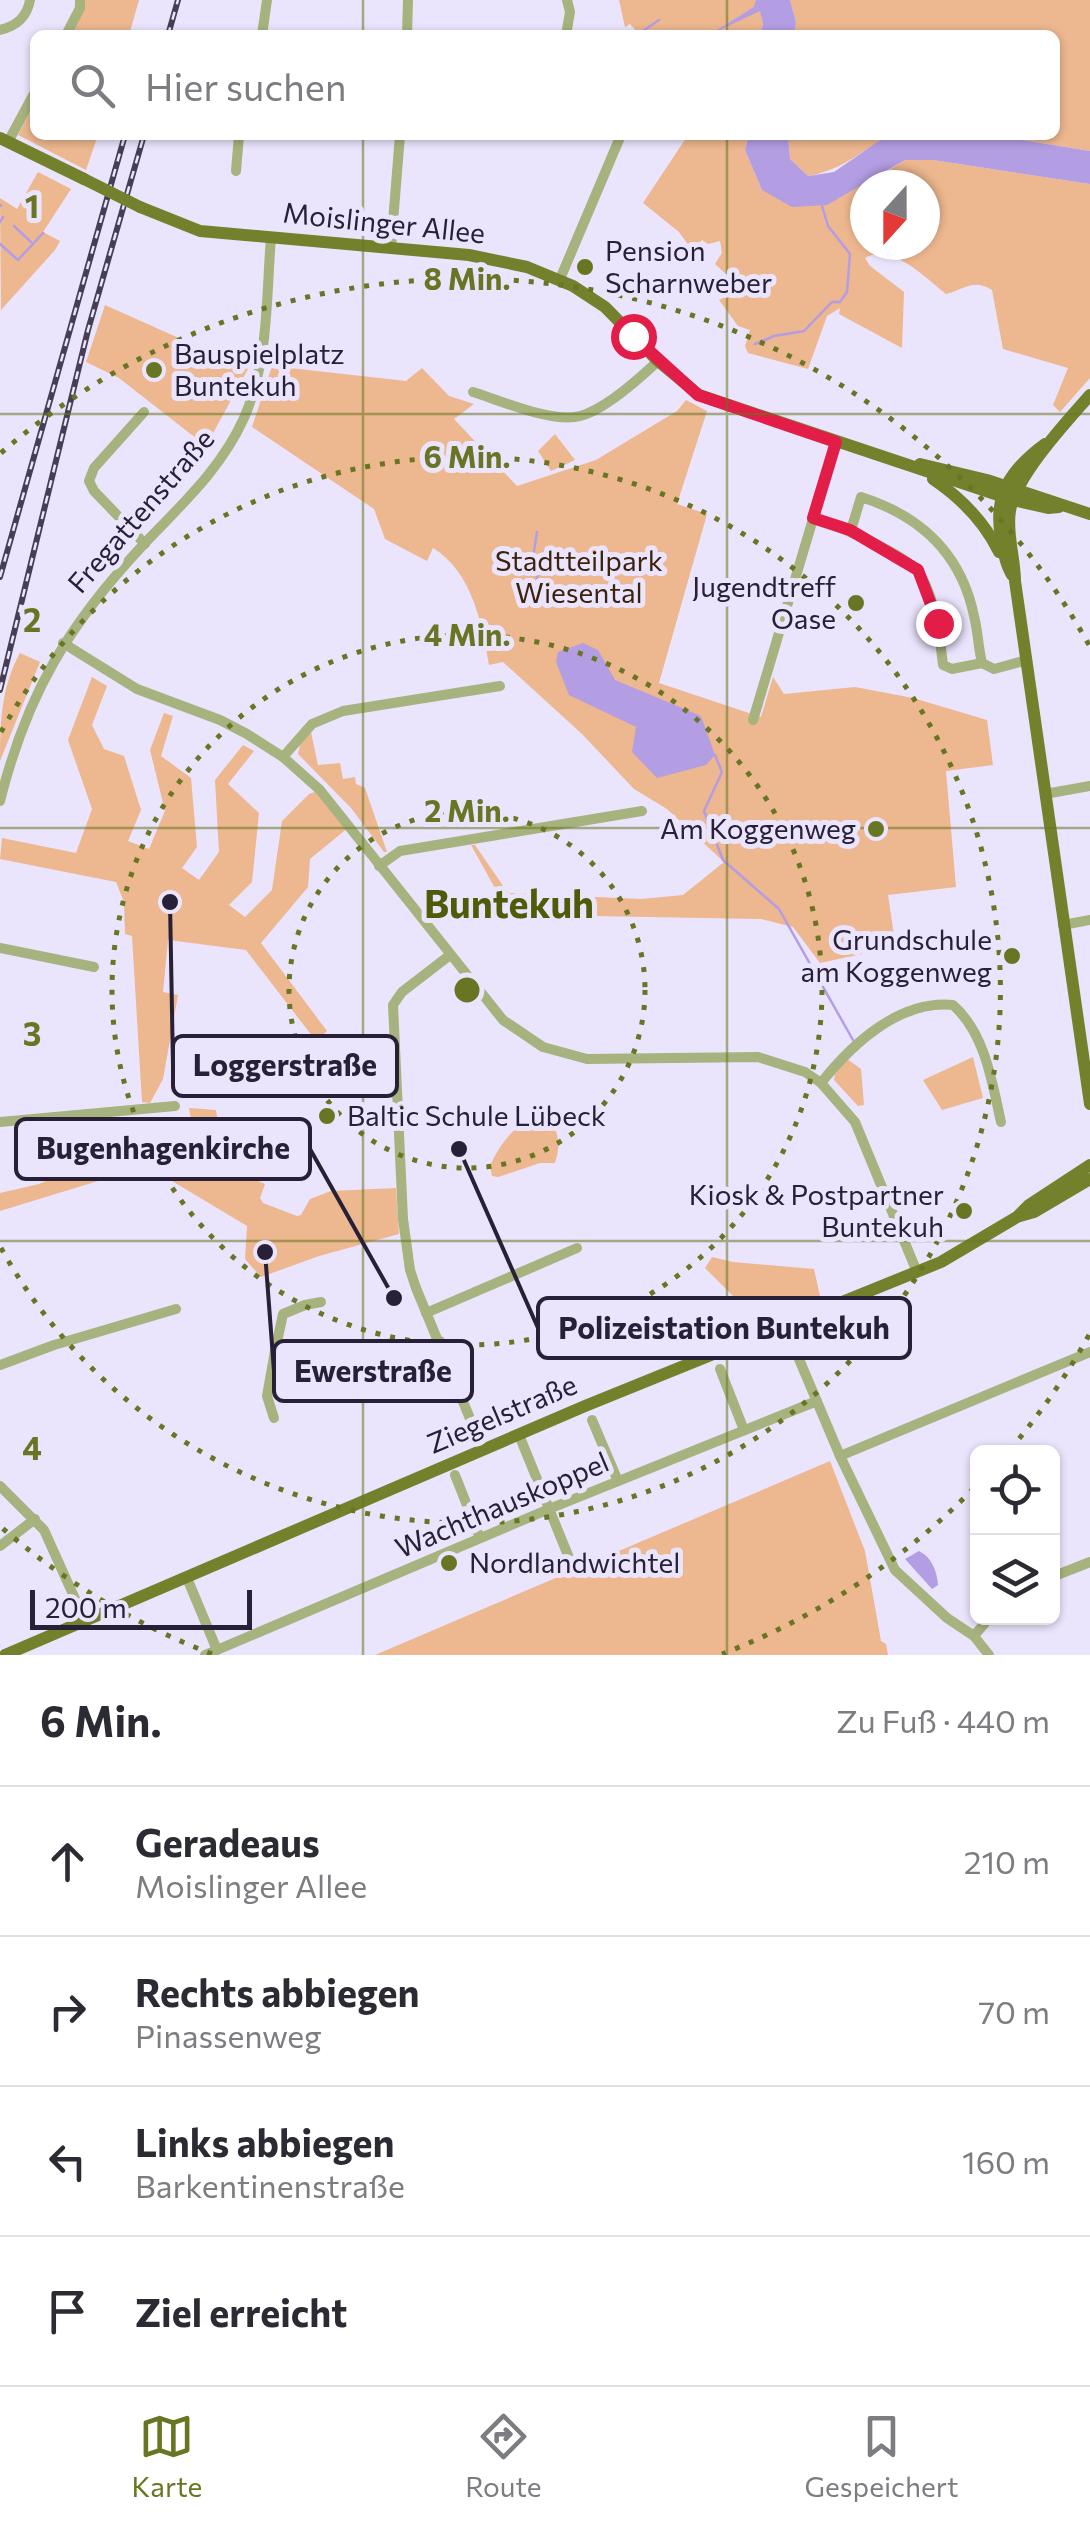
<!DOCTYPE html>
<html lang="de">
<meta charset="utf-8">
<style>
body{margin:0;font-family:Commissioner,sans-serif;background:#f7f7f7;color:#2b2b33}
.controls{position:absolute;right:30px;bottom:30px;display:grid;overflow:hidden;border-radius:15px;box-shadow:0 2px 8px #0004}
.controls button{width:90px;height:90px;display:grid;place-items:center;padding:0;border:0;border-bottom:2px solid #e1e1e2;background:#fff;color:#2b2b33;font:50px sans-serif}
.compass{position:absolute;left:850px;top:170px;width:90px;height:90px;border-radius:50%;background:#fff;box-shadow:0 2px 8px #0004;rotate:201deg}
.scale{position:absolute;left:30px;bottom:25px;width:222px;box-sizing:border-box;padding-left:10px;border:5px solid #272036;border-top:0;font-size:28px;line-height:35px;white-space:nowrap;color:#272036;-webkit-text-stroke:8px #ebe4fd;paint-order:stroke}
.stop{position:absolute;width:30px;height:30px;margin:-22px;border:8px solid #e11d48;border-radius:50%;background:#fff}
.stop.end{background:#e11d48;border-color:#fff;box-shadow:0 2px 10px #0008}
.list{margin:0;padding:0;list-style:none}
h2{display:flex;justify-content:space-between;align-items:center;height:130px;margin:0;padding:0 40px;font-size:42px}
h2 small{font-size:32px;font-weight:400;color:#7c7c81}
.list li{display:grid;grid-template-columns:65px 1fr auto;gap:30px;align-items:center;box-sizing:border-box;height:150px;padding:0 40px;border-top:2px solid #e1e1e2}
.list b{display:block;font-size:38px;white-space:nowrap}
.list p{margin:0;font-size:32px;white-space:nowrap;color:#7c7c81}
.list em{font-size:32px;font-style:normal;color:#7c7c81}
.icon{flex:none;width:55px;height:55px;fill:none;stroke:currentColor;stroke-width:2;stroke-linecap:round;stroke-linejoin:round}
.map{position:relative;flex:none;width:1090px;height:1655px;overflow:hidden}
.search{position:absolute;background:#fff;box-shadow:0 2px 8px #0004;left:30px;right:30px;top:30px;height:110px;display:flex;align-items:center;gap:25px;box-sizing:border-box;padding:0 35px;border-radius:15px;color:#7c7c81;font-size:38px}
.sheet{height:730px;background:#fff}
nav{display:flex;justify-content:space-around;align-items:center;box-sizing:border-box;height:140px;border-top:2px solid #e1e1e2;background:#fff;font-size:28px;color:#7c7c81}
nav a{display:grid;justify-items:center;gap:5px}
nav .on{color:#687522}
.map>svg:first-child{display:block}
.green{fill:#edb78f;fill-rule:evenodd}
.water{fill:#b39de3}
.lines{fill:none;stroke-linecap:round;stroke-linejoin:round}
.stream{stroke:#b39de3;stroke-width:2.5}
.minor{stroke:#a7b37e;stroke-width:10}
.major{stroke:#73812c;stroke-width:12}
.rail-casing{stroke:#453e55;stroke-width:6}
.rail{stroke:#ebe4fd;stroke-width:2.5;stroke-dasharray:8;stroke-linecap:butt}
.major-bridge{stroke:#73812c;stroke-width:12}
.route{stroke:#e11d48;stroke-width:12}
.grid{fill:none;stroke:#687522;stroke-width:2.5;stroke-opacity:0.55}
.ring{fill:none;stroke:#687522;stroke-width:5;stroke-dasharray:5 10}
.poi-dot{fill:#687522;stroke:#ebe4fd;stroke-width:4}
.labels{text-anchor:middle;stroke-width:10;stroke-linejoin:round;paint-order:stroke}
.street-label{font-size:28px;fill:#272036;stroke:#ebe4fd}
.poi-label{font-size:28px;fill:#272036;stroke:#ebe4fd;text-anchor:start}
.park-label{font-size:28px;fill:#3c220b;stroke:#ebe4fd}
.district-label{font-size:38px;font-weight:bold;fill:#4f5b08;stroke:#ebe4fd}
.grid-label{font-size:32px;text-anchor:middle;font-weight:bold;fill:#687522;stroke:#ebe4fd;stroke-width:10;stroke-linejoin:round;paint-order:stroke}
.centre{fill:#687522;stroke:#ebe4fd;stroke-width:5}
.ring-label{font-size:30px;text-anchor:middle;font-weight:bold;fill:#687522;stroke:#ebe4fd;stroke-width:10;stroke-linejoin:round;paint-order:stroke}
.leader{fill:none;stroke:#272036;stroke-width:4}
.callout-dot{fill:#272036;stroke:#ebe4fd;stroke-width:4}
.callout{fill:#ebe4fd;stroke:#272036;stroke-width:4}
.callout-label{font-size:30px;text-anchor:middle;font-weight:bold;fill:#272036}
</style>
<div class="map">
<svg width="1090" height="1655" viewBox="0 0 1090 1655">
<rect width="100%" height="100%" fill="#ebe4fd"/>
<g class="green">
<polygon points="84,0 139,0 129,35 71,35"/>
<polygon points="619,0 758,0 763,24 760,35 640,35 630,24 625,27"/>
<polygon points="790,0 1090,0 1090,151 991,135 1055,135 1055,35 795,35 796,22"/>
<polygon points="35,103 35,135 98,135 86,170 18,135"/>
<path d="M688,135H749L745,150L762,190L865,185L905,160H933L1090,184V378L1060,412L1053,405L1068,368L1003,349L992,290C973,278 964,290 946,294C925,278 893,243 865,258L870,266L904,292L902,348L839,314L840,308L827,316L808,369L748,353L745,346L750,330L738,326L719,300L737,291L739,286L715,264L722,253L720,241L708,244L702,240L692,250L679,232L643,203ZM865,185H925V245H865Z"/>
<path d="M788,135H895C860,149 847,169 808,176L790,159Z"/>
<polygon points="38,172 71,189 43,232 60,241 55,250 1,310 0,198 17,209"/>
<polygon points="105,305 248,369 206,446 119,378 86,362"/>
<path d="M272,366L406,381L422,368L449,396L474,404L454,419L517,486L596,460L677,411L686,400L707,411L677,504L707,514L659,683L761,717L773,677L784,694L855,687L913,698L987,720L993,765L946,771L956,887L888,895L894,935L862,940V954L820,963L793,927L761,919L431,913L426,906L434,902L500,897L471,845H475L508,893L641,899L683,895L724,862L667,809L634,789L582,734L503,662L489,665C482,623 472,572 433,548L427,561L385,539L374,509L252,427Z"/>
<polygon points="555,434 575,460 551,471 538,451"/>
<path d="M20,653L40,662L0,761C0,722 1,688 20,653Z"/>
<polygon points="92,677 107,686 92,725 104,749 124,756 141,810 128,841 149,849 165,811 150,750 164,713 173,716 161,756 191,778 197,847 182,868 199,880 219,852 215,780 243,745 254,751 228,784 259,813 252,882 229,905 245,917 272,890 282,821 309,794 320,790 349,827 310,859 308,887 261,943 327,1031 316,1041 246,950 168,940 163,992 178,995 163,1079 150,1103 142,1102 132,936 125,934 124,902 116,882 0,859 2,838 76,853 92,809 68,740"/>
<polygon points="311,732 318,765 340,763 343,779 355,777 356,784 365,788 387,852 384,852 351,808 298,754 301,741"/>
<polygon points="973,1057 983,1098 942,1110 923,1080"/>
<polygon points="847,1059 861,1069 864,1105 858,1106 834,1080 835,1074"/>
<path d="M189,1108L216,1110C220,1140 236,1173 265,1184L260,1198L263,1203L297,1216L301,1215L310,1199L331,1191L396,1188L399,1234L319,1256L261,1277L245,1259L247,1226L147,1166L0,1211V1193L39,1184L99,1159L196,1149Z"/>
<path d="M536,1116L551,1121C560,1136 560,1147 555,1163H540L498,1177L492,1176L490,1166C501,1142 513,1127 536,1116Z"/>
<polygon points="712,1257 733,1262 814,1269 820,1296 758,1321 705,1268"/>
<polygon points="830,1461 865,1551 881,1641 886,1644 888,1655 375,1655"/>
</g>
<g class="water">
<polygon points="756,0 790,0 796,22 795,35 760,35 763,24 760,11 709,35 754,7"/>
<polygon points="749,135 788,135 790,159 808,176 834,172 879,141 895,135 991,135 1090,151 1090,184 933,160 905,160 827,205 792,207 762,190 745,150"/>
<polygon points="583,643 598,650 615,680 701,716 715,755 706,765 657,778 632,752 636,727 569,695 556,662 558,652"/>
<path d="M919,1551C932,1557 937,1572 938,1585L932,1589L905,1559Z"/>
</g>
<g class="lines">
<g class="stream">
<polyline points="637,35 659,20"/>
<polyline points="0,206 1,205"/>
<polyline points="0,222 3,217"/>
<polyline points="14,226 31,242"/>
<polyline points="0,244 18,260 43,233"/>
<polyline points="755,344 774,336 804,331 832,302 840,302 847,292 850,254 828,226 822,206"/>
<polyline points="537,532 532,564 545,597"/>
<polyline points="715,755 722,772 704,811 723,860 779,909 853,1040"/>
</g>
<g class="minor">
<path d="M0,30C17,26 27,17 30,0"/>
<polyline points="66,35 80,8 80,0"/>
<polyline points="262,35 267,0"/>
<polyline points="407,35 408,0"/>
<polyline points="566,35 570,12 567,0"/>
<polyline points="8,142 35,92"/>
<polyline points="236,171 239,135"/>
<polyline points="391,247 400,135"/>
<polyline points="560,279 621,135"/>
<path d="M473,392C499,400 554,424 580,416C604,410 640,378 658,361"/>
<polyline points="144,412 94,468 89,481 94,491 145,544"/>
<path d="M813,518C836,525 906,554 919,573C935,596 940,638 943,665L952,669L982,663"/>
<path d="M851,530L861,497C921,516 961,553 974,616C978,631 978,647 982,663L994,669L1027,660"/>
<polyline points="63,643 137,689 220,720 247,734 283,757 320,790 503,1020 543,1047 587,1059 758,1057 805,1072 821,1083 855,1122 917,1272"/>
<polyline points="753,720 836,442"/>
<polyline points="283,757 312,724 343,711 500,686"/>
<polyline points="1045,794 1090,786"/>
<path d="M0,801C27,693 69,624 144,544C182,504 221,469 244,418C269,361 266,299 271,237"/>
<polyline points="379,866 400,851 642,811"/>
<polyline points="1063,925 1090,920"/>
<polyline points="0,948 94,967"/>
<polyline points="450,955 402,992 393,1005 403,1219 410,1270 416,1288 483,1450"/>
<path d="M821,1083C852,1044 899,1000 953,1005C985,1033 992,1082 1001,1122"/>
<polyline points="0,1122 175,1106"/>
<polyline points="321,1302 305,1305 283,1314 275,1351 366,1366 440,1341"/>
<polyline points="426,1313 577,1248"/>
<polyline points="785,1326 840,1456 895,1570 947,1618 974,1636 989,1655"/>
<polyline points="275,1351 272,1368 306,1373 308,1357"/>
<polyline points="0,1365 54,1345 176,1309"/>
<polyline points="272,1368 267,1396 274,1418"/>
<polyline points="720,1369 744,1430"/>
<polyline points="302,1397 306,1373"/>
<polyline points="592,1420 618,1481"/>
<polyline points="519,1435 574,1570"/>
<polyline points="840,1456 1090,1352"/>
<polyline points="455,1475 480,1538"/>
<polyline points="0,1486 44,1530 85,1621"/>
<polyline points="0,1546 35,1519"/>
<polyline points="1052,1577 1090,1562"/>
<polyline points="187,1578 217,1650"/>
<polyline points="974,1636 989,1618"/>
<polyline points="205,1655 549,1509 817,1401"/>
</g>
<g class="major">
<polyline points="0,138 84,179"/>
<polyline points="140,207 200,231 469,255 527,267 573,286 605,307 658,361 699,395 1013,500 1048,508 1059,507"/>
<path d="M1090,395C1067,421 1015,477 1010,511C1006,532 1015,559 1015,581L1090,1104"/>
<polyline points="920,464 987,480 1090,514"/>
<path d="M933,479C961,498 984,521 999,552"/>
<path d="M1012,575C1005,563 1003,550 1001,537C993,495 1011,469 1045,444"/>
<polyline points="1020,1216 1034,1212 1090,1179"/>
<polyline points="5,1655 585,1406 941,1262 1017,1217 1029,1205 1090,1165"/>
</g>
<g class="rail-casing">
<g id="rail">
<polyline points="168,35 178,0"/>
<polyline points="0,577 125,135"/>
<polyline points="0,690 88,330 144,135"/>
</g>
</g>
<use href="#rail" class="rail"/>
<polyline class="major-bridge" points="84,179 140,207"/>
</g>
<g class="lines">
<polyline class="route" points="633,336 698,395 836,442 813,518 850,530 918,570 938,623"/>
</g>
<path class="grid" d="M363,0V35M727,0V35M363,135V1655M727,135V1655M0,414H1090M0,828H1090M0,1241H1090"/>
<g class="ring">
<circle cx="467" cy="990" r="178"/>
<circle cx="467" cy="990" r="355"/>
<path d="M1 732A533 533 0 1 1 1 1248"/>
<path d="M1089 1335A711 711 0 0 1 1008 1452M974 1488A711 711 0 0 1 722 1654M212 1654A711 711 0 0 1 1 1527M1 453A711 711 0 0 1 1089 645"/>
</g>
<g class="poi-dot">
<circle cx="585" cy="267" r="10"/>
<circle cx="154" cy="370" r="10"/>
<circle cx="856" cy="603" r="10"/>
<circle cx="876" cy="829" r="10"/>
<circle cx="1012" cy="956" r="10"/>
<circle cx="327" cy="1116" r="10"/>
<circle cx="964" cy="1211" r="10"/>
<circle cx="449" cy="1563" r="10"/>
</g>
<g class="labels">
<g class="street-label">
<text transform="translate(384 223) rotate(6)" y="10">Moislinger Allee</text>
<text transform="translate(141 511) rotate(-49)" y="10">Fregattenstraße</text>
<text transform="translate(502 1414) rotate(-23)" y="10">Ziegelstraße</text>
<text transform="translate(502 1505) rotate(-23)" y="10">Wachthauskoppel</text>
</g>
<g class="poi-label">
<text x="605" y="261">Pension<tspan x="605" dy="32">Scharnweber</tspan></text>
<text x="174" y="364">Bauspielplatz<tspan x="174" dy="32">Buntekuh</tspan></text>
<text x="836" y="597" text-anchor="end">Jugendtreff<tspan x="836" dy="32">Oase</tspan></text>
<text x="856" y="839" text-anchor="end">Am Koggenweg</text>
<text x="992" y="950" text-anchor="end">Grundschule<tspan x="992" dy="32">am Koggenweg</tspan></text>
<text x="347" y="1126">Baltic Schule Lübeck</text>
<text x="944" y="1205" text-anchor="end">Kiosk &amp; Postpartner<tspan x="944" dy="32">Buntekuh</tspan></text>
<text x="469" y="1573">Nordlandwichtel</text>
</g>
<g class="park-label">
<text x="579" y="571">Stadtteilpark<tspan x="579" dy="32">Wiesental</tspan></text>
</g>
<g class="district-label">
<text x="509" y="918">Buntekuh</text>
</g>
</g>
<g class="grid-label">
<text x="32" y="218">1</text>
<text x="32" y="632">2</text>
<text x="32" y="1046">3</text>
<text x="32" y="1460">4</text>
</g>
<circle cx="467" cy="990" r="15" class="centre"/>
<g class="ring-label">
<text x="467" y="290">8 Min.</text>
<text x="467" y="468">6 Min.</text>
<text x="467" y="646">4 Min.</text>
<text x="467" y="822">2 Min.</text>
</g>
<path class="leader" d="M170 902L173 1066M394 1298L310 1149M459 1149L538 1328M265 1252L274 1371"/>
<g class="callout-dot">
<circle cx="170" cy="902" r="10"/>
<circle cx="394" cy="1298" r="10"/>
<circle cx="459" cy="1149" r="10"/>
<circle cx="265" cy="1252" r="10"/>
</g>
<g class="callout">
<rect x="173" y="1036" width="224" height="60" rx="10"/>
<rect x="16" y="1119" width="294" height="60" rx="10"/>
<rect x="538" y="1298" width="372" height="60" rx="10"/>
<rect x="274" y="1341" width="198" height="60" rx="10"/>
</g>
<g class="callout-label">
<text x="285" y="1076">Loggerstraße</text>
<text x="163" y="1159">Bugenhagenkirche</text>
<text x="724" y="1339">Polizeistation Buntekuh</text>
<text x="373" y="1382">Ewerstraße</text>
</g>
</svg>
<div class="controls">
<button><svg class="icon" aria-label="locate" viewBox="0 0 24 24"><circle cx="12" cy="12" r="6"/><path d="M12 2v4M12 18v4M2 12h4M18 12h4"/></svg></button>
<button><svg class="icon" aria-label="layers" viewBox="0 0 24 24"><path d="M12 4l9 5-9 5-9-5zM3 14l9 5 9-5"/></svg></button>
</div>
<svg class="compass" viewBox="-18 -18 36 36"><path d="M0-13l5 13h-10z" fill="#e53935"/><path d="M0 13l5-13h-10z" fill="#7c7c81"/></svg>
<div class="scale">200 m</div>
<div class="stop" style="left:633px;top:336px"></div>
<div class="stop end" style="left:938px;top:623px"></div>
<div class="search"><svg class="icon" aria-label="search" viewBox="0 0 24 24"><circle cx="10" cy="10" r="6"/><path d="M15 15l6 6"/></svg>Hier suchen</div>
</div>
<section class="sheet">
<h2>6 Min.<small>Zu Fuß · 440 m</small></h2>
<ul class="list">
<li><svg class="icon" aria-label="ahead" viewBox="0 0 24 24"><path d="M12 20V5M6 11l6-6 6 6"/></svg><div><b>Geradeaus</b><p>Moislinger Allee</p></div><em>210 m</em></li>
<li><svg class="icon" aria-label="right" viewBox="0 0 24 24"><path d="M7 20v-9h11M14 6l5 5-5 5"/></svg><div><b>Rechts abbiegen</b><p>Pinassenweg</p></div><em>70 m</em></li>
<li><svg class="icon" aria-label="left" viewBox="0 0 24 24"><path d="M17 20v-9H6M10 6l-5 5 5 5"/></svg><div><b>Links abbiegen</b><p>Barkentinenstraße</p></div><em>160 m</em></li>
<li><svg class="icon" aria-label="arrive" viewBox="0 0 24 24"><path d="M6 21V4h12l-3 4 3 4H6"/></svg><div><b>Ziel erreicht</b></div></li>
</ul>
</section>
<nav>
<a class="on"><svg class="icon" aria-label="map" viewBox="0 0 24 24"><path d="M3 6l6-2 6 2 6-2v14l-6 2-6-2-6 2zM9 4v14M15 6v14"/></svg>Karte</a>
<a><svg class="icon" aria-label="directions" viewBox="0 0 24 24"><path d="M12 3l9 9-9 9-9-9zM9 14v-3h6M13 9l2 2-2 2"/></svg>Route</a>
<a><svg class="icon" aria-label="saved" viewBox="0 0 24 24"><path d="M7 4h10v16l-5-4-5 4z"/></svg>Gespeichert</a>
</nav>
